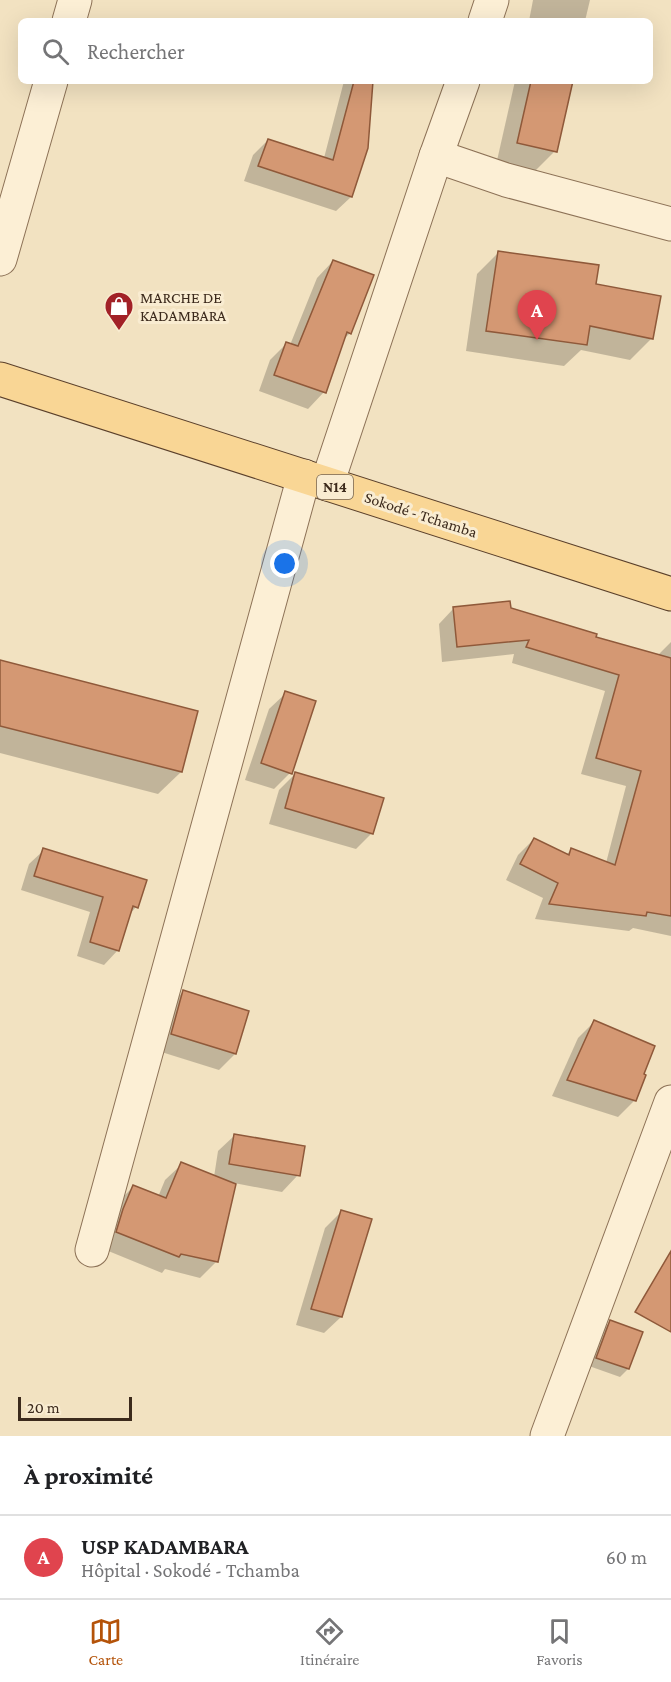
<!DOCTYPE html>
<html lang="fr">
<meta charset="utf-8">
<style>
body{margin:0;font-family:"Crimson Pro",serif;background:#f2f2f2;color:#202124}
.scale{position:absolute;left:18px;bottom:15px;width:114px;box-sizing:border-box;padding-left:6px;border:3px solid #3c2a1c;border-top:0;font-size:16px;line-height:21px;white-space:nowrap;color:#3c2a1c;-webkit-text-stroke:4px #f9ecd1;paint-order:stroke}
.you{position:absolute;left:285px;top:564px;width:21px;height:21px;margin:-15px;border:4px solid #fff;border-radius:50%;background:#1a73e8;box-shadow:0 0 0 9px #1a73e833}
.badge{display:grid;place-items:center;width:39px;height:39px;border-radius:50%;background:#b45309;color:#fff;font-size:20px;font-weight:700}
.pin{position:absolute;translate:-50% -50px;filter:drop-shadow(0 2px 3px #0008)}
.pin::after{content:'';position:absolute;top:32px;width:21px;height:18px;background:inherit;clip-path:polygon(0 0,100% 0,50% 100%)}
.list{margin:0;padding:0;list-style:none}
h2{display:flex;justify-content:space-between;align-items:center;height:78px;margin:0;padding:0 24px;font-size:26px}
h2 small{font-size:20px;font-weight:400;color:#757577}
.list li{display:grid;grid-template-columns:39px 1fr auto;gap:18px;align-items:center;box-sizing:border-box;height:84px;padding:0 24px;border-top:2px solid #e0e0e0}
.list b{display:block;font-size:22px;white-space:nowrap}
.list p{margin:0;font-size:20px;white-space:nowrap;color:#757577}
.list em{font-size:20px;font-style:normal;color:#757577}
.icon{flex:none;width:33px;height:33px;fill:none;stroke:currentColor;stroke-width:2;stroke-linecap:round;stroke-linejoin:round}
.map{position:relative;flex:none;width:671px;height:1436px;overflow:hidden}
.search{position:absolute;background:#fff;box-shadow:0 6px 24px #0002;left:18px;right:18px;top:18px;height:66px;display:flex;align-items:center;gap:15px;box-sizing:border-box;padding:0 21px;border-radius:9px;color:#757577;font-size:22px}
.sheet{height:162px;background:#fff}
nav{display:flex;justify-content:space-around;align-items:center;box-sizing:border-box;height:84px;border-top:2px solid #e0e0e0;background:#fff;font-size:16px;color:#757577}
nav a{display:grid;justify-items:center;gap:3px}
nav .on{color:#b45309}
.map>svg:first-child{display:block}
.shadow{fill:#0003}
.building{fill:#d49873;stroke:#8f593a;stroke-width:1.5}
.lines{fill:none;stroke-linecap:round;stroke-linejoin:round}
.minor-casing{stroke:#8d7257;stroke-width:35}
.primary-casing{stroke:#5b402b;stroke-width:35}
.minor{stroke:#fcefd5;stroke-width:33}
.primary{stroke:#f9d695;stroke-width:33}
.labels{text-anchor:middle;stroke-width:6;stroke-linejoin:round;paint-order:stroke}
.shield{fill:#f9ecd1;stroke:#756452;stroke-width:1.5}
.shield-label{font-size:15px;font-weight:bold;fill:#3c2a1c}
.poi-label{font-size:16px;fill:#3c2a1c;stroke:#f9ecd1;text-anchor:start}
.street-label{font-size:16px;fill:#3c2a1c;stroke:#f9ecd1}
</style>
<div class="map">
<svg width="671" height="1436" viewBox="0 0 671 1436">
<rect width="100%" height="100%" fill="#f2e2c1"/>
<g class="shadow">
<polygon points="533,0 590,0 585,21 529,21"/>
<polygon points="344,81 371,81 367,148 351,197 336,211 244,181 253,155 268,140 324,158"/>
<polygon points="515,81 572,81 555,151 533,173 496,165"/>
<polygon points="498,253 595,285 660,298 651,339 630,360 581,350 564,366 466,351 477,274"/>
<polygon points="333,261 350,333 343,340 324,392 308,409 259,391 270,360 286,344 290,345 317,278"/>
<polygon points="454,608 510,609 594,639 657,656 671,642 671,936 633,928 629,931 535,919 543,898 506,880 518,855 534,839 566,855 572,849 606,863 626,786 581,774 605,691 512,663 514,654 442,662 439,624"/>
<polygon points="0,662 181,772 158,794 0,753"/>
<polygon points="286,693 290,773 274,789 245,780 269,709"/>
<polygon points="295,774 372,833 356,849 269,824 279,790"/>
<polygon points="44,850 136,907 129,915 118,950 104,965 77,956 90,912 21,890 29,864"/>
<polygon points="183,992 235,1054 219,1070 155,1050 167,1008"/>
<polygon points="594,1022 642,1075 635,1100 618,1117 552,1096 578,1038"/>
<polygon points="235,1135 298,1175 282,1192 234,1183 216,1262 200,1278 165,1269 162,1273 101,1248 117,1203 133,1187 158,1197 165,1180 182,1164 214,1177 218,1151"/>
<polygon points="342,1211 341,1317 324,1333 296,1325 325,1228"/>
<polygon points="610,1322 628,1369 620,1377 589,1366 602,1330"/>
</g>
<g class="building">
<polygon points="354,81 373,81 368,148 352,197 258,166 268,139 333,160"/>
<polygon points="531,81 573,81 557,152 517,143"/>
<polygon points="498,251 599,265 596,284 661,296 653,339 590,326 587,345 486,331"/>
<polygon points="333,260 374,275 351,334 347,332 326,393 274,375 286,342 298,346"/>
<polygon points="510,601 511,608 597,634 596,637 671,658 671,916 647,912 646,916 549,904 558,883 520,864 534,838 569,855 571,848 615,865 641,771 596,758 619,675 526,647 529,640 457,647 453,607"/>
<polygon points="0,660 198,711 182,772 0,726"/>
<polygon points="285,691 316,701 292,774 261,763"/>
<polygon points="295,772 384,798 373,834 285,808"/>
<polygon points="43,848 147,880 138,908 133,906 119,951 90,942 103,897 34,876"/>
<polygon points="183,990 249,1011 236,1054 171,1034"/>
<polygon points="594,1020 655,1046 644,1074 646,1075 636,1101 567,1080"/>
<polygon points="234,1134 305,1146 300,1176 229,1164"/>
<polygon points="181,1162 236,1184 218,1262 181,1254 179,1257 116,1232 123,1209 133,1185 166,1198"/>
<polygon points="341,1210 372,1219 342,1317 311,1309"/>
<polygon points="671,1251 671,1332 635,1312"/>
<polygon points="610,1320 643,1332 629,1369 596,1358"/>
</g>
<g class="lines">
<g class="minor-casing">
<g id="minor">
<polyline points="69,21 75,0"/>
<polyline points="485,21 492,0"/>
<polyline points="436,156 506,180 671,224"/>
<polyline points="0,259 51,81"/>
<polyline points="327,484 436,156 463,81"/>
<polyline points="92,1250 304,476"/>
<polyline points="547,1436 671,1102"/>
</g>
</g>
<g class="primary-casing">
<polyline id="primary" points="0,379 671,594"/>
</g>
<use href="#minor" class="minor"/>
<use href="#primary" class="primary"/>
</g>
<defs>
<g id="shop-pin" transform="scale(1.5)"><path d="M0 17L-7.5 6A9.5 9.5 0 1 1 7.5 6Z" fill="#a22127" stroke="#f9ecd1"/><path d="M-5-2.5h2.3a2.7 3.5 0 0 1 5.4 0H5L5.5 6h-11ZM-1.5-2.5h3a1.5 2.3 0 0 0-3 0Z" fill="#fff"/></g>
</defs>
<g fill-rule="evenodd">
<use href="#shop-pin" x="119" y="306"/>
</g>
<g class="labels">
<rect class="shield" x="317" y="475" width="36" height="24" rx="4.5"/>
<g class="shield-label">
<text x="335" y="492">N14</text>
</g>
<g class="poi-label">
<text x="140" y="303">MARCHE DE<tspan x="140" dy="18">KADAMBARA</tspan></text>
</g>
<g class="street-label">
<text transform="translate(421 514) rotate(18)" y="6">Sokodé - Tchamba</text>
</g>
</g>
</svg>
<div class="scale">20 m</div>
<div class="you"></div>
<div class="pin badge" style="left:537px;top:340px;background:#e0444e">A</div>
<div class="search"><svg class="icon" aria-label="search" viewBox="0 0 24 24"><circle cx="10" cy="10" r="6"/><path d="M15 15l6 6"/></svg>Rechercher</div>
</div>
<section class="sheet">
<h2>À proximité<small></small></h2>
<ul class="list">
<li><span class="badge" style="background:#e0444e">A</span><div><b>USP KADAMBARA</b><p>Hôpital · Sokodé - Tchamba</p></div><em>60 m</em></li>
</ul>
</section>
<nav>
<a class="on"><svg class="icon" aria-label="map" viewBox="0 0 24 24"><path d="M3 6l6-2 6 2 6-2v14l-6 2-6-2-6 2zM9 4v14M15 6v14"/></svg>Carte</a>
<a><svg class="icon" aria-label="directions" viewBox="0 0 24 24"><path d="M12 3l9 9-9 9-9-9zM9 14v-3h6M13 9l2 2-2 2"/></svg>Itinéraire</a>
<a><svg class="icon" aria-label="saved" viewBox="0 0 24 24"><path d="M7 4h10v16l-5-4-5 4z"/></svg>Favoris</a>
</nav>
